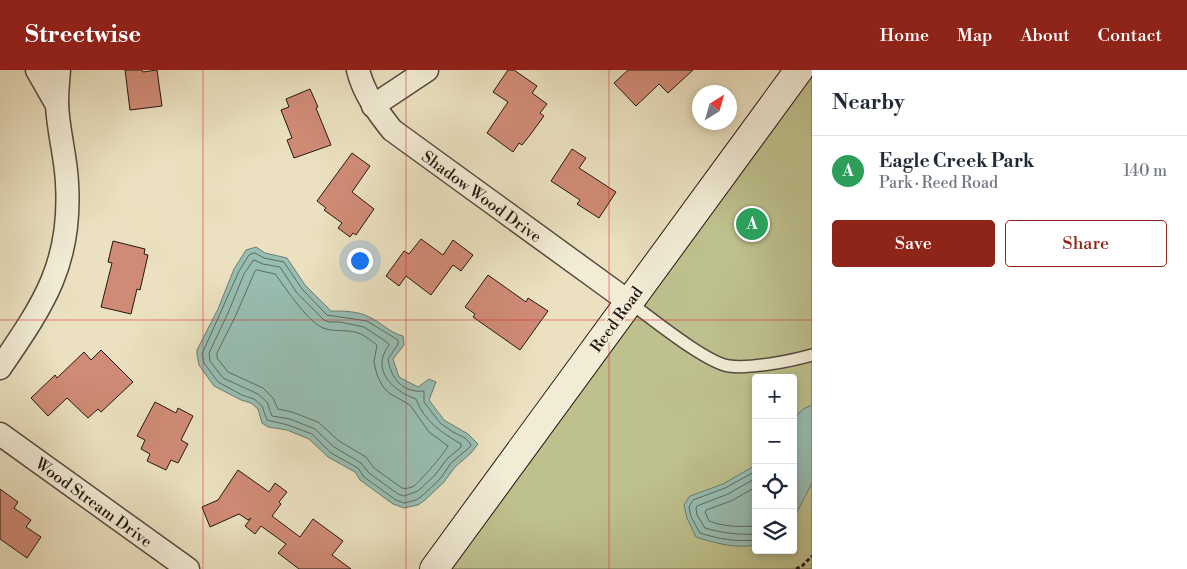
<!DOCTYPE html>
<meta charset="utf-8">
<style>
body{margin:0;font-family:"Libre Bodoni",serif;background:#f2f2f3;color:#1f2937}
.controls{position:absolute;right:15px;bottom:15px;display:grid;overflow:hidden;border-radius:5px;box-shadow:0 2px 8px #0003}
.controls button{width:45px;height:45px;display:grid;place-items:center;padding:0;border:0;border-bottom:1px solid #e0e1e3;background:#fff;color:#1f2937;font:25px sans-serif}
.compass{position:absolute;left:692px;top:15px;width:45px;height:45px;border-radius:50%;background:#fff;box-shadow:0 2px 8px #0003;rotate:37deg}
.you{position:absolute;left:359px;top:190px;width:18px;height:18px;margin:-12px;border:4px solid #fff;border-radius:50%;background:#1a73e8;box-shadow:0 0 0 8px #1a73e833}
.badge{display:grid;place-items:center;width:32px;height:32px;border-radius:50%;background:#8f2418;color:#fff;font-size:16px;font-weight:700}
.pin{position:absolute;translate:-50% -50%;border:2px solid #fff;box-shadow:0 1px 5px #0006}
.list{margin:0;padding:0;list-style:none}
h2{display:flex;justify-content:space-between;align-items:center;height:65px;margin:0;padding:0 20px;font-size:21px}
h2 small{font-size:16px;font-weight:400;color:#747a83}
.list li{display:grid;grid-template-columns:32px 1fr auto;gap:15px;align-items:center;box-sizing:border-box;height:70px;padding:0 20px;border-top:1px solid #e0e1e3}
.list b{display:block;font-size:19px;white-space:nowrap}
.list p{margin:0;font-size:16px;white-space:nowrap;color:#747a83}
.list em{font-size:16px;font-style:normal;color:#747a83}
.actions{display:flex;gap:10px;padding:15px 20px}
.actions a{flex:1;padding:11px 0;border:1px solid #8f2418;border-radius:5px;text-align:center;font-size:18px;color:#8f2418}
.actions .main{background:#8f2418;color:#fff}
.icon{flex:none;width:28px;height:28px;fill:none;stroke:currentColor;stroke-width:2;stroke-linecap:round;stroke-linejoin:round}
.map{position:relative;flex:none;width:812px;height:499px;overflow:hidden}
header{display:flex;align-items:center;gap:30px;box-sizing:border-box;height:70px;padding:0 25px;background:#8f2418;color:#fff}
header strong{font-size:24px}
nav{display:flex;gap:28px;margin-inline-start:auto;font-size:18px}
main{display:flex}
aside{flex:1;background:#fff}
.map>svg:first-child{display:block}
.green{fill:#bec18e;stroke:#726c50;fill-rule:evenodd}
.water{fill:#98beb2;stroke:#6a7c72}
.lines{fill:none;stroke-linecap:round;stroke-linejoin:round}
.shore{stroke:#5e6b62;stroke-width:1}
.building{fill:#d08b76;stroke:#251813}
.lane-casing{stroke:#564a3e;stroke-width:14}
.street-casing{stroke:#564a3e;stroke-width:25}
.secondary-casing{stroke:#251813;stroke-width:30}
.path{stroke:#251813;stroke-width:3;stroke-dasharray:4 2.5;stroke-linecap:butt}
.lane{stroke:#f2ecd6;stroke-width:11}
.street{stroke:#f2ecd6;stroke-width:22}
.secondary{stroke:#f2ecd6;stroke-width:28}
.grid{fill:none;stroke:#d62828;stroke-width:1;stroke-opacity:0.55}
.labels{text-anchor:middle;stroke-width:4;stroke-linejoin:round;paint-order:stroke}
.street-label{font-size:16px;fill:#251813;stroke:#f2ecd6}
</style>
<header>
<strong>Streetwise</strong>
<nav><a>Home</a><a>Map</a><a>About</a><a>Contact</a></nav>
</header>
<main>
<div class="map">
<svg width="812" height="499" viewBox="0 0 812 499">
<rect width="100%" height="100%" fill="#ebe1c0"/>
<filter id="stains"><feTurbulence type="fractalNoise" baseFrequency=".004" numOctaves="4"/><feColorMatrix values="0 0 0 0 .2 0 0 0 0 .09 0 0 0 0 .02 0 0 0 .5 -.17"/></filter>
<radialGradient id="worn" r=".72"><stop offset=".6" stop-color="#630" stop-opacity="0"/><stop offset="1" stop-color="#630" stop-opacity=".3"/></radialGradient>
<path class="green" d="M812,0V499H438ZM756,308H793V480H756Z"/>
<g class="water">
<path d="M256,177L265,183L287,188L305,215L331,241C342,241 359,241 369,247C381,252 390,263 403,266L404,275L393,289L399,307L418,317L429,309L436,312L429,330L444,350L468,364L478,374L471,383L455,397L444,412L425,430L418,435L404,438L393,434L360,410L355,402L328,387L309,369L287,360L268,357L262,353L258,339L251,333L241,330L214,316L199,295L197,285V280L218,239L234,199L246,180Z"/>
<polygon points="812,335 812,413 793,450 793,349 803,339"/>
<path d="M756,395V475C737,479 714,473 696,467L687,448L684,435L690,426L723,414Z"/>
</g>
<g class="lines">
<g class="shore">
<path d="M255,183L264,188L284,192L302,219L327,245L367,251L398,270V274L388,289C391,309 403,323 424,321V332L440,353L453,362L465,368L470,373L471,376L451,393L440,409L422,426L416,430L404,433L396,430L364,407L358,398L331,383L312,364L288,355L267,350L262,336L254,329L242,325L218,312L204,293L202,284L239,201L249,185Z"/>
<path d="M254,190L263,194L280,197L297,223L324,250L329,252H340L364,257L388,273L389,275C370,300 393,321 416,329C424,351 442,363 461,374V377L447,389L435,405L418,421L404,426L398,424L369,403L361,393L334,377L315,359L290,349L272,346L267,332L258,324L223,308L210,291L209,283L228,243L244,204Z"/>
<path d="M257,200L275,204C286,218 309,255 326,259C337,262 350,259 361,264C366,266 372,272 377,275L374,292L377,305L383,317L389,323L410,335L429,362L448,376C445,383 421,410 414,416C410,418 406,419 402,418L374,398L366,387L339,371L318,352L292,342L278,339L273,328L263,318L228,302L217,288V283L235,247L255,201Z"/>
<path d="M756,401L725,418L693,430L689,437L691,447L700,463C718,469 737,472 756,470"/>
<path d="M756,408L728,424L697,436L696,438L697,445L705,458C721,463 739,465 756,464"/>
<path d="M756,417L731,431L706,440L705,442L709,451C724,457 741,457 756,456"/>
</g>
</g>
<g class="building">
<polygon points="125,0 142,0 143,2 157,0 162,36 130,40"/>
<polygon points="508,0 514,0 537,16 532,23 547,34 540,43 544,46 530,65 522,75 519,73 513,82 487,63 508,32 493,22"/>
<polygon points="628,0 693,0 668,23 659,14 636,36 614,13"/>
<polygon points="310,19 318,37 316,38 331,75 294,88 287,70 292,68 281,40 289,37 286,29"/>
<polygon points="572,79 586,88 579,98 616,122 599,148 577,134 580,130 551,111"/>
<polygon points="352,83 370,96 352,122 374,139 356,165 353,163 350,167 338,158 342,153 324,140 326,138 317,131"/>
<polygon points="421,169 443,185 453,170 473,185 461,201 453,195 431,225 406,206 399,216 386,206 404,181 409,184"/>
<polygon points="113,171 145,179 144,184 148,185 140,220 137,219 131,244 101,237 112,193 108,192"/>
<polygon points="488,205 526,232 528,228 548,241 520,280 473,247 475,244 465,237"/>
<polygon points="101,280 133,312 101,342 98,339 88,348 67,328 48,346 31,328 55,305 57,308 84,282 91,290"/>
<polygon points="155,332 176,343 178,338 193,346 181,370 188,374 178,393 171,390 166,400 147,391 150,384 141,379 145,370 137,366"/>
<polygon points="238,400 269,422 275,413 287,422 279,432 281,434 272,446 300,467 313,449 343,471 332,485 351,499 299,499 278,483 286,474 261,456 255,464 245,456 251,448 248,450 239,444 210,457 202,437 218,430"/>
<polygon points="0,419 18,432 14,438 31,450 26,457 41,467 27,488 0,469"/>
</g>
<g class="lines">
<g class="lane-casing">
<path id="lane" d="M629,232C650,247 706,293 729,296C750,299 791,291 812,285"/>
</g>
<g class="street-casing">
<g id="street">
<polyline points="37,0 57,35"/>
<path d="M358,0C364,24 377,41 392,60L629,232"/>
<polyline points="373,36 427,0"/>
<path d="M0,298C43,235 72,194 67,113C66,87 58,61 57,34C57,23 58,11 59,0"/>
<polyline points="0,364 188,499"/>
</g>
</g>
<g class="secondary-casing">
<polyline id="secondary" points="434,499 799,0"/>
</g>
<polyline class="path" points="796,499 802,496 812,486"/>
<use href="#lane" class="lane"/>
<use href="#street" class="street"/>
<use href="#secondary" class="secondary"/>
</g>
<path class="grid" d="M203,0V499M406,0V499M609,0V499M0,250H812"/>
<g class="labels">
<g class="street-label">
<text transform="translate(482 126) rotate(36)" y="6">Shadow Wood Drive</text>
<text transform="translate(616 249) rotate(-54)" y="6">Reed Road</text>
<text transform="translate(94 432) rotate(36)" y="6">Wood Stream Drive</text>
</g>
</g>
<rect width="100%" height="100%" filter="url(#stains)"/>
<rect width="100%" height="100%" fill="url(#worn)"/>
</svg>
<div class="controls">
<button>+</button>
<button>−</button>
<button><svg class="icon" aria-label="locate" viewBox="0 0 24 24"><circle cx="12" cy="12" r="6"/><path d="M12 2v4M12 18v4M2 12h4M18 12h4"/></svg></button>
<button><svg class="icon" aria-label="layers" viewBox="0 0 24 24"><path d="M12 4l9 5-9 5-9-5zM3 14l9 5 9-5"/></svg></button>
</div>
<svg class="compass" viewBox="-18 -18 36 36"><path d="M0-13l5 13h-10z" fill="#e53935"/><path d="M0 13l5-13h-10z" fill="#747a83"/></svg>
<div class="you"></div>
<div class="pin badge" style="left:752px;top:154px;background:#2e9e5b">A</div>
</div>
<aside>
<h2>Nearby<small></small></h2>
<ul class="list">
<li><span class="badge" style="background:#2e9e5b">A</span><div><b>Eagle Creek Park</b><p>Park · Reed Road</p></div><em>140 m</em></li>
</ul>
<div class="actions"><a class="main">Save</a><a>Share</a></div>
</aside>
</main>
